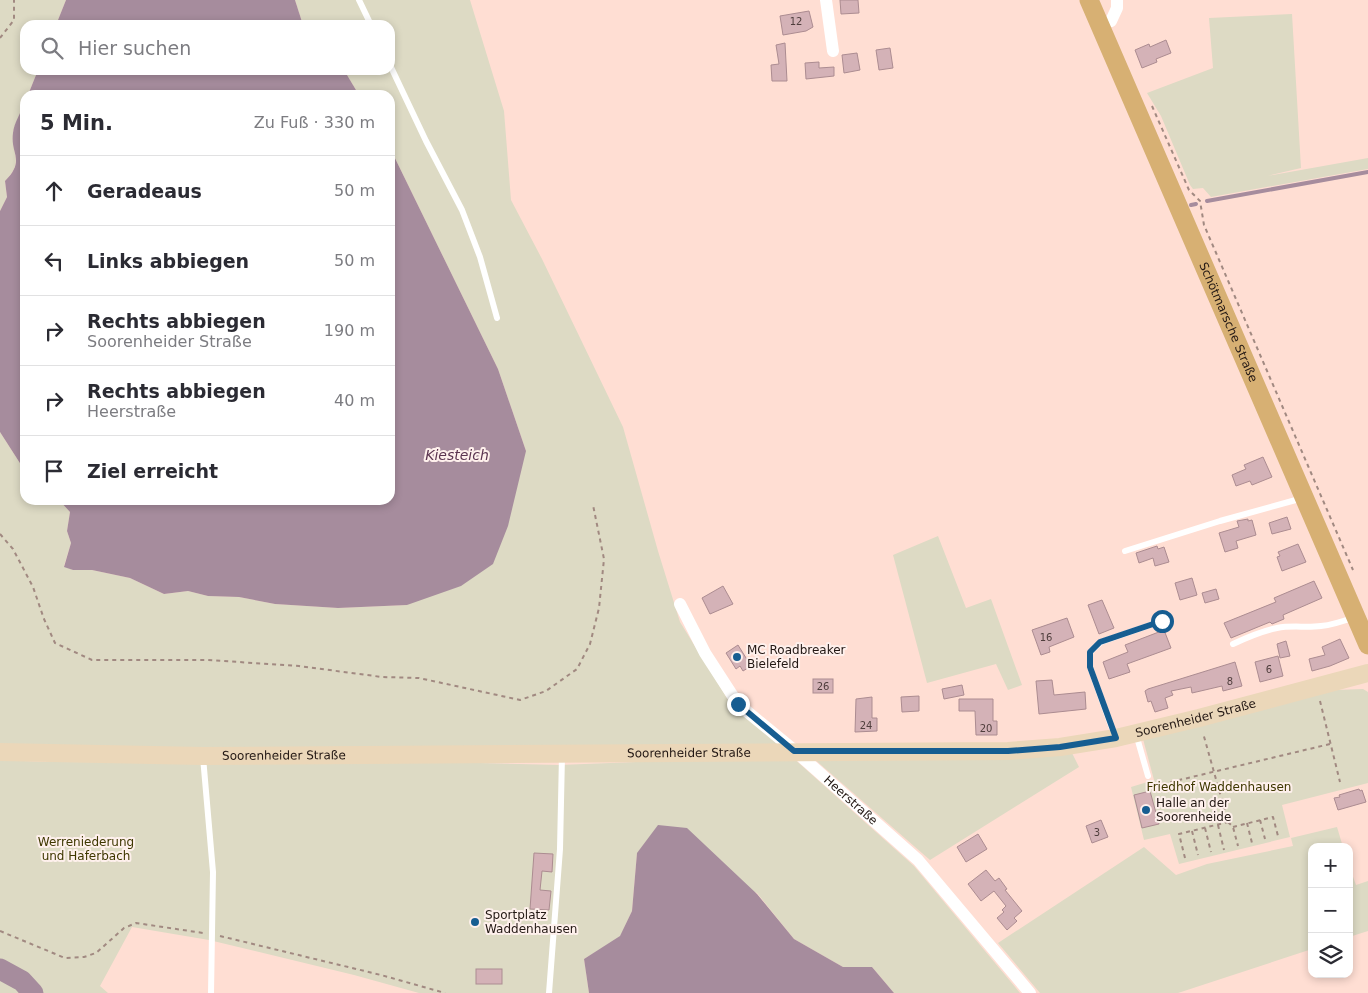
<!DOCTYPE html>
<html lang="de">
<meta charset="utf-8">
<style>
body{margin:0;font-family:"DejaVu Sans",sans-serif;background:#f7f7f7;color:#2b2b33}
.controls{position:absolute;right:15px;bottom:15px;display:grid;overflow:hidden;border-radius:10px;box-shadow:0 2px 8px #0003}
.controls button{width:45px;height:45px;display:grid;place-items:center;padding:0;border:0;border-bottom:1px solid #e1e1e2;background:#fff;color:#2b2b33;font:25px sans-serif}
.stop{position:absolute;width:15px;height:15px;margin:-11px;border:4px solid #165d91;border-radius:50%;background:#fff}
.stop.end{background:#165d91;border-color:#fff;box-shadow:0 1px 5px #0008}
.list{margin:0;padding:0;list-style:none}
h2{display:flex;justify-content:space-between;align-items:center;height:65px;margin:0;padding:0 20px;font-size:21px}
h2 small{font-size:16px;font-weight:400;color:#7c7c81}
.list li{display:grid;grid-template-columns:32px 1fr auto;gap:15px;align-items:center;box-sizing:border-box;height:70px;padding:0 20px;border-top:1px solid #e1e1e2}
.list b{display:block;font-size:19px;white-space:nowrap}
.list p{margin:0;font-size:16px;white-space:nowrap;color:#7c7c81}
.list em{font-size:16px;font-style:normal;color:#7c7c81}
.icon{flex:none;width:28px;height:28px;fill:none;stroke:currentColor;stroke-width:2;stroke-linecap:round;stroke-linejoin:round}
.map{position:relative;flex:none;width:1368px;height:993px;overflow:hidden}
.search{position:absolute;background:#fff;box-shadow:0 2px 8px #0003;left:20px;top:20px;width:375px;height:55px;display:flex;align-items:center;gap:12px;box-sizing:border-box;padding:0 18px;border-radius:15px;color:#7c7c81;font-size:19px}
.panel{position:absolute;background:#fff;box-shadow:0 2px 8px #0003;left:20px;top:90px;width:375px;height:415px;border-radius:15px}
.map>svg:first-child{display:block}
.green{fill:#dddac4}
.water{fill:#a68c9d}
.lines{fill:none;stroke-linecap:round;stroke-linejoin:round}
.stream{stroke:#a68c9d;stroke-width:4}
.river{stroke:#a68c9d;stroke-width:21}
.building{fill:#d4b2b7;stroke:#ac8c91}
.path{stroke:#a18981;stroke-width:2;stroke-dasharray:4 4;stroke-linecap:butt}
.lane{stroke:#fff;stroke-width:6}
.street{stroke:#fff;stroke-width:12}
.secondary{stroke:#ebd7b9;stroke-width:18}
.primary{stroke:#d7b073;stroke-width:19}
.route{stroke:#165d91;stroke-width:6}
.poi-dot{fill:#165d91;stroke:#fef0ec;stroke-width:2}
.labels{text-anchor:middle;stroke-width:4;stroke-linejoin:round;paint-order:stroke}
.number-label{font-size:10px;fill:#4f3e3d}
.street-label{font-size:12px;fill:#231814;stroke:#fef0ec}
.poi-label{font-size:12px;fill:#231814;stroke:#fef0ec;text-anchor:start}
.park-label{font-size:12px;fill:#3e3700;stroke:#fef0ec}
.water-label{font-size:14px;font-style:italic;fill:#5b3450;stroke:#fef0ec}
</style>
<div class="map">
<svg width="1368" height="993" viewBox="0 0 1368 993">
<rect width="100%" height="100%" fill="#ffded3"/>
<g class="green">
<path d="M0,0H66L56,25H25V70H38L28,95H25C25,109 15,120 13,133C11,155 25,161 5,181L7,197L0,211Z"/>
<polygon points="295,0 470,0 504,111 511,200 542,259 623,427 658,551 680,622 730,703 780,745 92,748 0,745 0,432 25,471 25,500 59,500 70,512 67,531 71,543 64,566 73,570 92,570 130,578 164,594 188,591 208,596 239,597 275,604 338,608 407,605 526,451 498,369 390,148 390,95 359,95 344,70 390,70 390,25 303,25"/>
<polygon points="1292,14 1301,168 1267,176 1368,158 1368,169 1211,197 1203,188 1193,189 1190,185 1161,116 1147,93 1213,68 1209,18"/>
<polygon points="938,536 966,608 991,599 1022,685 1008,690 996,664 927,683 893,555"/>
<polygon points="1363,689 1368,692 1368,783 1282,805 1290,837 1179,864 1170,834 1144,840 1131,787 1154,780 1143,739 1335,690"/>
<polygon points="1072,753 1079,767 930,860 813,758"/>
<polygon points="791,756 914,866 1020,993 894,993 872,967 843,967 794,939 757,893 637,853 632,911 620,937 584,959 589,993 419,993 354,975 209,940 132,927 100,986 108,993 0,993 0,760 49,762 480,763 559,765"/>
<polygon points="1337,827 1343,847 1312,847 1312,949 1178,993 1040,993 998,943 1144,847 1176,875 1207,864 1293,846 1291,838"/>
<polygon points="1349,866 1356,885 1368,881 1368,931 1349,937"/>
</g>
<g class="water">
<polygon points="66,0 295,0 303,25 56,25"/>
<polygon points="38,70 344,70 359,95 28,95"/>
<path d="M25,103V471L0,432V211L7,197L5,181C26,160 10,154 13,133C14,123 21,112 25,103Z"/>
<polygon points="390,148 498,369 526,451 508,526 493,564 461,586 407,605 338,608 275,604 239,597 208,596 188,591 164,594 130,578 92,570 73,570 64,567 71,543 67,531 70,512 59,500 390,500"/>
<polygon points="658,825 687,828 757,894 794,939 843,967 872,967 894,993 589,993 584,959 620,936 632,911 637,853"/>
</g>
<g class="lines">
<g class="stream">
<polyline points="1207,201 1368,172"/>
<polyline points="1191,205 1196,204"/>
</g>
<polyline class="river" points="0,969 22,981 33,993"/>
</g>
<g class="building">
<polygon points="840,0 858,0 859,13 841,14"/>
<polygon points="809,11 813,27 806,31 783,35 780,16"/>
<polygon points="1166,40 1171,53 1156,59 1157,62 1142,68 1135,50 1149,44 1150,47"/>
<polygon points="785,43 787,81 772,81 771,65 779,64 776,45"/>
<polygon points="890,48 893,68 879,70 876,50"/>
<polygon points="857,53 860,70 844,73 842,55"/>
<polygon points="819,62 819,68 834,67 834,76 806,79 805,63"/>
<polygon points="1263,457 1272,477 1252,485 1250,481 1236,486 1232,475 1246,469 1244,465"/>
<polygon points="1287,517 1291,529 1272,534 1269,523"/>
<polygon points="1248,519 1248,521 1252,520 1256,535 1236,541 1238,548 1225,552 1219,533 1239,527 1237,521"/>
<polygon points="1298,544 1306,562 1282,571 1277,557 1280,556 1278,552"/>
<polygon points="1157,546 1158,549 1164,547 1169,562 1155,566 1153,558 1139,563 1136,553"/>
<polygon points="1192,578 1197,595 1180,600 1175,583"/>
<polygon points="1314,581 1322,598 1283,615 1284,619 1272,624 1270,622 1231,638 1224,623 1276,602 1274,598"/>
<polygon points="723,586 733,604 710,614 702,598"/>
<polygon points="1216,589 1219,599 1205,603 1202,593"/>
<polygon points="1102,600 1114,628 1099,634 1088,605"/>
<polygon points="1067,618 1074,637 1049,647 1050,652 1041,655 1032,630"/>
<polygon points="1164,630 1171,648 1127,664 1130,672 1109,679 1103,662 1128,652 1125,645"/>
<polygon points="1340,639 1349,658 1330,666 1312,671 1309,659 1325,655 1322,647"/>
<polygon points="1286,641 1290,656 1280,658 1277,644"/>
<polygon points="738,645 751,666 743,671 740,666 736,669 726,653"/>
<polygon points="1278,656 1283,676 1260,682 1255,662"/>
<polygon points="1235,662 1242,686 1223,691 1222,686 1192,693 1191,687 1171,691 1173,695 1165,698 1168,708 1155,712 1151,701 1148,702 1145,691 1148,689"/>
<rect x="813" y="679" width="20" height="14"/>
<polygon points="1052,680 1054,695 1085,692 1086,709 1039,714 1036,681"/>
<polygon points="962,685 964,695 944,699 942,689"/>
<polygon points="919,696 919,711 902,712 901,697"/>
<polygon points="872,697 872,718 877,718 877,731 855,732 856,699"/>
<polygon points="959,699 993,699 993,721 997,721 997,735 976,735 975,711 959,711"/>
<polygon points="1359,789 1360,791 1362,790 1366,802 1338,810 1334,798 1340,797 1339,795"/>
<polygon points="1150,791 1159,824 1142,828 1134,795"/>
<polygon points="1101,820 1108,837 1092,843 1086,826"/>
<polygon points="978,834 987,849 966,862 957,847"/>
<polygon points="534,853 553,854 552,872 542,871 540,890 551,891 549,910 530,909"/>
<polygon points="986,870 995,881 999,878 1007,889 1005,890 1022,911 1014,918 1017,921 1007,930 997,918 1004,912 1002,910 1006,906 994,891 981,901 968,884"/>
<rect x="476" y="969" width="26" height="15"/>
</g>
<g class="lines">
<g class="path">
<polyline points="0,38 14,20 14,0"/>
<polyline points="1152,106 1189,190 1200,201 1204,225 1353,570"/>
<polyline points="0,534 13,549 33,587 44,619 55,643 92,660 208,660 299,666 382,677 419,678 520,700 546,691 577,669 590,644 599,608 604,559 593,505"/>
<polyline points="1320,701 1340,782"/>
<polyline points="1150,784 1150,787 1330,744"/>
<polyline points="1260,820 1265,839"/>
<polyline points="1228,822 1233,827 1238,846"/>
<polyline points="1247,823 1252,843"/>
<polyline points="1218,825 1224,850"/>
<polyline points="1233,827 1273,817 1278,836"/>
<polyline points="1205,828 1211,852"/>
<polyline points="1192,831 1198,855"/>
<polyline points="1185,858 1179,834 1228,822 1203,733"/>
<polyline points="0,931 65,958 84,957 96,953 124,928 136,923 203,933"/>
<polyline points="220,936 381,975 445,993"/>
</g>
<g class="lane">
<polyline points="359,0 371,25"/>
<polyline points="390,65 426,141 462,210 480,257 497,318"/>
<polyline points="1125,551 1220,521 1303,498"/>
<path d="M1233,644C1248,637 1262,631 1277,628C1292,625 1306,628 1321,626C1333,625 1344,621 1355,617"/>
<polyline points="1136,734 1148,776"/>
<polyline points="1115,737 1090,667 1090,652 1101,642 1162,621"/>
<polyline points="203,757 213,872 211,993"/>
<polyline points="549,993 560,849 562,755"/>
</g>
<g class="street">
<polyline points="826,0 833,51"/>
<polyline points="1111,21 1117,8 1117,0"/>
<path id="s1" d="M680,604L705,653L738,704L795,751L918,860L1030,993"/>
</g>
<path class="secondary" id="s2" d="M0,752L203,756L1008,751L1060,747L1116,738L1199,718L1368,673"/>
<path class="primary" id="s3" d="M1089,0L1368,645"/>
</g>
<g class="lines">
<polyline class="route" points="738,704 794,751 1008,751 1060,747 1116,738 1090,667 1090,652 1100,642 1162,621"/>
</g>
<g class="poi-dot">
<circle cx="737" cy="657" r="5"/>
<circle cx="1146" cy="810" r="5"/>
<circle cx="475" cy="922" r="5"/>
</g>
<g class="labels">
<g class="number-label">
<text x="796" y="25">12</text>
<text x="1046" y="641">16</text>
<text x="1269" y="673">6</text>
<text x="1230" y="685">8</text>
<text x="823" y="690">26</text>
<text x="866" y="729">24</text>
<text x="986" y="732">20</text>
<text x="1097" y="836">3</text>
</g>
<g class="street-label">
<text dy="4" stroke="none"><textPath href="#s3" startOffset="351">Schötmarsche Straße</textPath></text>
<text dy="4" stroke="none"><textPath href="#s2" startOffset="1199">Soorenheider Straße</textPath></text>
<text dy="4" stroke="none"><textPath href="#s2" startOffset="689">Soorenheider Straße</textPath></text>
<text dy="4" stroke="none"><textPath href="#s2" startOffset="284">Soorenheider Straße</textPath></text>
<text dy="4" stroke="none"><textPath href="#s1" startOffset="264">Heerstraße</textPath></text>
</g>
<g class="poi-label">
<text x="747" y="654">MC Roadbreaker<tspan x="747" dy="14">Bielefeld</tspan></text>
<text x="1156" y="807">Halle an der<tspan x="1156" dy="14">Soorenheide</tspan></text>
<text x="485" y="919">Sportplatz<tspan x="485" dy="14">Waddenhausen</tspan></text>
</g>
<g class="park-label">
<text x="1219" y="791">Friedhof Waddenhausen</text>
<text x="86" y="846">Werreniederung<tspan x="86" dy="14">und Haferbach</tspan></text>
</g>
<g class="water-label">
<text x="457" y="460">Kiesteich</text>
</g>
</g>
</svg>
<div class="controls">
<button>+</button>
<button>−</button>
<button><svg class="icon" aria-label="layers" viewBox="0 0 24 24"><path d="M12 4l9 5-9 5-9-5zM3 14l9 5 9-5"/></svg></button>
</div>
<div class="stop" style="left:1162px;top:621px"></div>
<div class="stop end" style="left:738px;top:704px"></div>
<div class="search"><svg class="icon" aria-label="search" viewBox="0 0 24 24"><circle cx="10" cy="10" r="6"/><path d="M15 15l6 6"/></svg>Hier suchen</div>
<section class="panel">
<h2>5 Min.<small>Zu Fuß · 330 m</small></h2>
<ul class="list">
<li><svg class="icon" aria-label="ahead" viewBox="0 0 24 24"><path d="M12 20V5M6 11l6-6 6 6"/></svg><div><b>Geradeaus</b></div><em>50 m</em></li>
<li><svg class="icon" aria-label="left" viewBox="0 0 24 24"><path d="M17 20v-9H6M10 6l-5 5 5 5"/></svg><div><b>Links abbiegen</b></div><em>50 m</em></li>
<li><svg class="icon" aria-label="right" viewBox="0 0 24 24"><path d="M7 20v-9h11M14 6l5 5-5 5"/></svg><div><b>Rechts abbiegen</b><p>Soorenheider Straße</p></div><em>190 m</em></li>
<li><svg class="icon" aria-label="right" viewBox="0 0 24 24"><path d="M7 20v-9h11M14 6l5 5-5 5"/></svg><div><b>Rechts abbiegen</b><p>Heerstraße</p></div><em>40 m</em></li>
<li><svg class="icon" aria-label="arrive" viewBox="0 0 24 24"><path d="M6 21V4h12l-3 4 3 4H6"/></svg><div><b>Ziel erreicht</b></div></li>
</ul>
</section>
</div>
